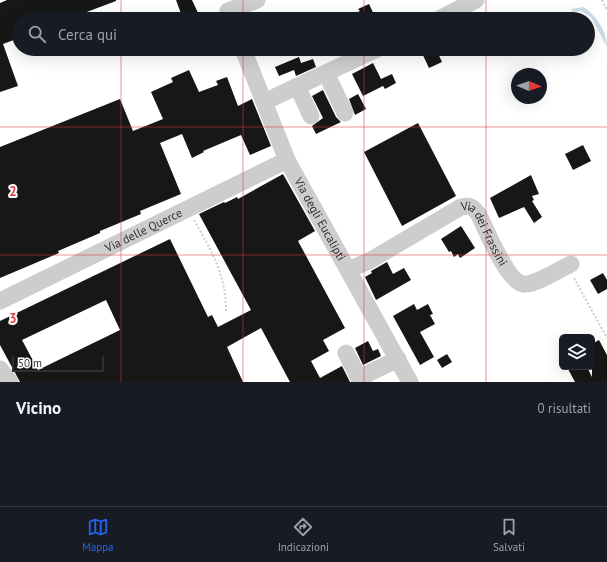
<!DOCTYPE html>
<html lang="it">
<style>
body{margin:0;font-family:"PT Sans",sans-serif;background:#20242c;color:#f1f3f6}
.controls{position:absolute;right:12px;bottom:12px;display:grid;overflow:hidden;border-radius:6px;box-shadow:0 4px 16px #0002}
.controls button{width:36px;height:36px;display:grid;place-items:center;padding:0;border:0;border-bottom:1px solid #363941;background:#171b24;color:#f1f3f6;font:20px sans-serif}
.compass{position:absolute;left:511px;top:68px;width:36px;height:36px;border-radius:50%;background:#171b24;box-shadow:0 4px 16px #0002;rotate:92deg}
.scale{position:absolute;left:12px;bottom:10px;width:92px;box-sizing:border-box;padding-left:4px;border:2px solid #303030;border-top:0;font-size:11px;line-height:14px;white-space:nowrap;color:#303030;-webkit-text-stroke:3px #fff;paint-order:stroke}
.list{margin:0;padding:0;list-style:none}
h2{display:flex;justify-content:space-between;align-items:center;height:52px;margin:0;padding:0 16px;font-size:17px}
h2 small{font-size:13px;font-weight:400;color:#9ea1a6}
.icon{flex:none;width:22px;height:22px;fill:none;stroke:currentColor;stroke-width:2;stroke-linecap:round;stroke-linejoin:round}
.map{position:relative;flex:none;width:607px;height:382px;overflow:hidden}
.search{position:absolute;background:#171b24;box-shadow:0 4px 16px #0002;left:12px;right:12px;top:12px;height:44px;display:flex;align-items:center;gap:10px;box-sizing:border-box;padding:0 14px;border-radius:22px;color:#9ea1a6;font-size:15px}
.sheet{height:124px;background:#171b24}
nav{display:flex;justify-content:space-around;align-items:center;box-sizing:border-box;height:56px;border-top:1px solid #363941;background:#171b24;font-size:11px;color:#9ea1a6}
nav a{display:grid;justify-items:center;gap:2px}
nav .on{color:#2563eb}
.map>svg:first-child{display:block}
.water{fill:#cbdfeb}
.building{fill:#171717;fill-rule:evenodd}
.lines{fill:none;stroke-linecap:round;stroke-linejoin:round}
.path{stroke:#cdcdcd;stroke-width:2;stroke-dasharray:2 2;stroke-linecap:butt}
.minor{stroke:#cdcdcd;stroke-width:17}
.grid{fill:none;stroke:#e03845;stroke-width:1;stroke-opacity:0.55}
.labels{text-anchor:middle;stroke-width:4;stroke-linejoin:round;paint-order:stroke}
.street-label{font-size:12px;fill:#303030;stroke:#fff}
.grid-label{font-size:13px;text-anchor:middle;font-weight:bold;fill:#e03845;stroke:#fff;stroke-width:4;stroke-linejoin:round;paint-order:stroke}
</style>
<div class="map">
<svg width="607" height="382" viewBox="0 0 607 382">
<rect width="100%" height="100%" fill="#fff"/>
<path class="water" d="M584,7C597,17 607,31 607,47L591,17L581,11L573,12L571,9Z"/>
<g class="building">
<polygon points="7,0 116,0 116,1 68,19 19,19 19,38 3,44 18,86 0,92 0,3"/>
<polygon points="176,0 192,0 199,15 183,19"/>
<polygon points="369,4 376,19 344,19 360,11 358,9"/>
<polygon points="420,49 436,49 442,62 429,68"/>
<polygon points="299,57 301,63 313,59 316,67 296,76 294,70 279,76 275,67"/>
<polygon points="373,63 381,79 392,74 396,83 385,89 383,86 363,96 352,74"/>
<polygon points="189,70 199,92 218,85 216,81 227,77 238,106 252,99 271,146 250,155 241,135 203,151 204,152 192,158 182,134 160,143 181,194 140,211 141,214 100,231 100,233 58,251 59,253 0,278 0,147 120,99 133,131 163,119 151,92 173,82 171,78"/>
<polygon points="323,90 336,117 341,122 316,134 312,126 323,118 312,96"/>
<polygon points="358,94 366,109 355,115 349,99"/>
<polygon points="418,123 456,196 402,226 364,152"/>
<polygon points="583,145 591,161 573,170 565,154"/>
<path d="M283,174L315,231L298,241L345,328L323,340L329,351L311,361L320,378L342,366L350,382H290L261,328L227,347L243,382H20L0,345V321L170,239L208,317L212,315L218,327L251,310L199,214L224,202L225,203L237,197L238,199ZM106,300L120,330L38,370L22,340Z"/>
<polygon points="531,175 539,194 532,196 534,200 532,201 542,217 534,223 524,207 499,218 490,198"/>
<polygon points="461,226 475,248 460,258 458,254 454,257 451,251 449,252 441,239"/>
<polygon points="387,262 393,274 404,268 411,280 376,300 365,277 372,273 371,271"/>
<polygon points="603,273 607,280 607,289 598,294 590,280"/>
<polygon points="414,304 417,310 428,304 433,314 430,315 435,324 420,332 434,357 420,365 393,316"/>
<polygon points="599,340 607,355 607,382 575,382 567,367 587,367 592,377 592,344"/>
<polygon points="368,341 373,351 378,349 381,356 363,365 355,348"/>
<polygon points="447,354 452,362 442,368 437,360"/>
</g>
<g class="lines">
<g class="path">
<polyline points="602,0 607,10"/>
<path d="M194,220C212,252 226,274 226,312"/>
<polyline points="574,278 607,338"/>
</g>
<g class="minor">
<polyline points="228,11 257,0"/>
<polyline points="439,19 476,0"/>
<path id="s1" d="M243,49L287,160L410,382"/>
<polyline points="326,73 345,113"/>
<polyline points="297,86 311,116"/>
<polyline points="264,102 377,49"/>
<path id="s2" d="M348,270L369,261L461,207C471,205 473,207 479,215C486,230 508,282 523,284C534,286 560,269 571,264"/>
<path id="s3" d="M0,301L287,160"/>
<polyline points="346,353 359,378 398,359"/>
<polyline points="0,369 10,382"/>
</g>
</g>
<path class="grid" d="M121,0V19M243,0V19M364,0V19M486,0V19M121,49V382M243,49V382M364,49V382M486,49V382M0,127H607M0,255H607"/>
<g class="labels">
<g class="street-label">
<text dy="4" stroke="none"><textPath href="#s1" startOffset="187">Via degli Eucalipti</textPath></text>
<text dy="4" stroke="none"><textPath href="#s3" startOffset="160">Via delle Querce</textPath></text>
<text dy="4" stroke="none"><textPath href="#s2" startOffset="168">Via dei Frassini</textPath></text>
</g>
</g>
<g class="grid-label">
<text x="13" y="196">2</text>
<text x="13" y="323">3</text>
</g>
</svg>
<div class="controls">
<button><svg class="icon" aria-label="layers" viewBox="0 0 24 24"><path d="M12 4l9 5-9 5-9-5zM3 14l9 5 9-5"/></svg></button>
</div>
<svg class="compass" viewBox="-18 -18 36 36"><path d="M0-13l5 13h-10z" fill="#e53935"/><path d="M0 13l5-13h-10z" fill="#9ea1a6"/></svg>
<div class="scale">50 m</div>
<div class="search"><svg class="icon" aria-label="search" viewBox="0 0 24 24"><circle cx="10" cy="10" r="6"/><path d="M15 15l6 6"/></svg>Cerca qui</div>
</div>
<section class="sheet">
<h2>Vicino<small>0 risultati</small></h2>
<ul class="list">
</ul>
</section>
<nav>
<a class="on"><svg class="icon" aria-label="map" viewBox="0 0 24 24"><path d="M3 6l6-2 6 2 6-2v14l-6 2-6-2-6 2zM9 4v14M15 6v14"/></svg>Mappa</a>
<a><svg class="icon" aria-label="directions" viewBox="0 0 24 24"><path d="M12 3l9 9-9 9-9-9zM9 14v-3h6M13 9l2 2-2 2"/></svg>Indicazioni</a>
<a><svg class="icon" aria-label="saved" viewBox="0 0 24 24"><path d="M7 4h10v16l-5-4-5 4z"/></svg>Salvati</a>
</nav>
